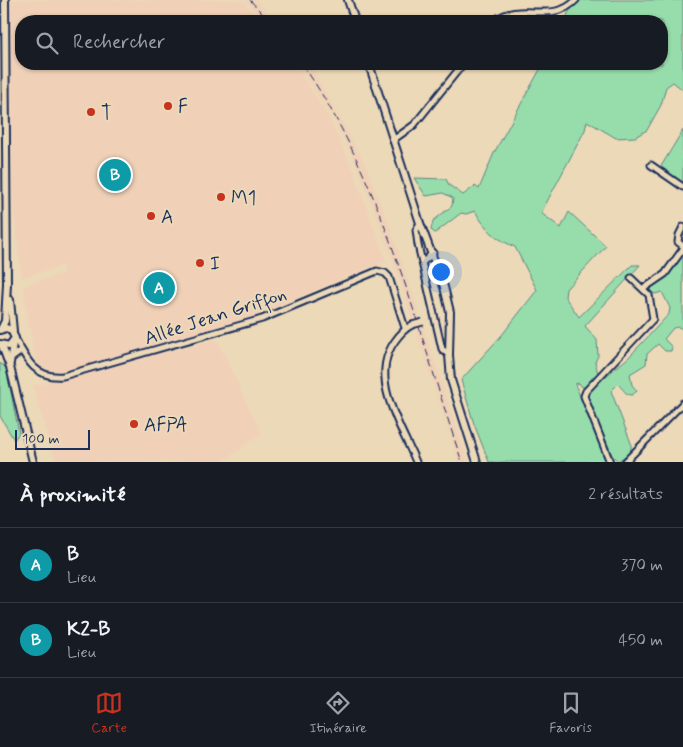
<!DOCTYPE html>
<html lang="fr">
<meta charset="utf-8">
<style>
body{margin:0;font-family:Mynerve,sans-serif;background:#242831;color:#f1f3f6}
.scale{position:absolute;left:15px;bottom:12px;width:75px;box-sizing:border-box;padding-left:5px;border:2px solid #1b2f5e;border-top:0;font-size:14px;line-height:18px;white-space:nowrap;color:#1b2f5e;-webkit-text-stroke:4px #ecd9b7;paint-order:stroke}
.you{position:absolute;left:440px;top:271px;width:18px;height:18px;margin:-12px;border:4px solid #fff;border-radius:50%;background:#1a73e8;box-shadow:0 0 0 8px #1a73e833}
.badge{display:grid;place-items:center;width:32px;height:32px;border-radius:50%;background:#c8321e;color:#fff;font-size:16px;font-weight:700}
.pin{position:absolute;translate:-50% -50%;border:2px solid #fff;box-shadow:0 1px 5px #0006}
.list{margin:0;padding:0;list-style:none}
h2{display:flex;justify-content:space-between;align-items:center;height:65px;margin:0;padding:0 20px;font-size:21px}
h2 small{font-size:16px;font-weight:400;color:#9ea1a6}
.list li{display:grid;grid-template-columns:32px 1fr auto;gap:15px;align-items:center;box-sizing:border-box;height:75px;padding:0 20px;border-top:1px solid #363941}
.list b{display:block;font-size:19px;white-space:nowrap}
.list p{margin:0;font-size:16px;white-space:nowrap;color:#9ea1a6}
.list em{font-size:16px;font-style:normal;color:#9ea1a6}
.icon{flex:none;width:28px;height:28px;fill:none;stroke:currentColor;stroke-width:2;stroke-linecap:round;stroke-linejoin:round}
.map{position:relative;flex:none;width:683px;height:462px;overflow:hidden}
.search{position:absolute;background:#171b24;box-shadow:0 1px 4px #0004;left:15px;right:15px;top:15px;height:55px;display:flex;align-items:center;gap:12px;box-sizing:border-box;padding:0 18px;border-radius:20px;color:#9ea1a6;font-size:19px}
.sheet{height:215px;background:#171b24}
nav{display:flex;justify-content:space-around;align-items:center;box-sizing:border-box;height:70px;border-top:1px solid #363941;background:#171b24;font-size:14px;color:#9ea1a6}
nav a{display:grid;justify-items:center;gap:2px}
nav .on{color:#c8321e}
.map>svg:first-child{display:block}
.built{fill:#f0d1b8}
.green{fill:#97ddab;stroke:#598684}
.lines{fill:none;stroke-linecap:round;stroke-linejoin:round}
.minor-casing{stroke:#1b2f5e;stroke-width:9}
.major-casing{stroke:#1b2f5e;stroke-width:10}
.minor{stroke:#ecd9b7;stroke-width:5}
.major{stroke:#ecd9b7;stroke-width:6}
.rail{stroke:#1b2f5e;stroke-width:1;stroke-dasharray:8 4;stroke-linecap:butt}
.minor-bridge-casing{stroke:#1b2f5e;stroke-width:9;stroke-linecap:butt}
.minor-bridge{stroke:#ecd9b7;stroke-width:5}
.poi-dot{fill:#c8321e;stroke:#ecd9b7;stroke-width:2}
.labels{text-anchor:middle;stroke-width:4;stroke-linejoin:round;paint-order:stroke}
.poi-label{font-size:19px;fill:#1b2f5e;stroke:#ecd9b7;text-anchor:start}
.street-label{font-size:19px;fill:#1b2f5e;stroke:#ecd9b7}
</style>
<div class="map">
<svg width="683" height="462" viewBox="0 0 683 462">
<rect width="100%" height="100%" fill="#ecd9b7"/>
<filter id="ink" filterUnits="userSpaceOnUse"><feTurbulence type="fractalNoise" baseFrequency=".02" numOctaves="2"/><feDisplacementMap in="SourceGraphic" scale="10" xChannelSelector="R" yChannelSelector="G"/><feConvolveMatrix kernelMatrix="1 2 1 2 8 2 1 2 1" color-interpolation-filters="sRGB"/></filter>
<g filter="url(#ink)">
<g class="built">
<polygon points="10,0 241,0 261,21 21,21 21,64 295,64 329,118 353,170 386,261 254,316 64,372 48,370 40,366 34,357 23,286 64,273 62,266 22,278 12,197"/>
<polygon points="245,0 256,0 276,21 264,21"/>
<polygon points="298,64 308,64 316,75 365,164 392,232 468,462 459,462 393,260 357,165 333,118"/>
<polygon points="217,339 261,433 223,462 55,462 33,386"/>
</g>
<g class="green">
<path d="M579,0H683V90L673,82L666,87L661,105L647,130L635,137L616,138L587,121L585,130L541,213L561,228L569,212L606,246L566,289L565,297L579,317L632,265H640L585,326L597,340L598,356L595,362L600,381L629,357L669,314L670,308L662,292L655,294L648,290C651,284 677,258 683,256V329L678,327L673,328L664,339L672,347L671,351H665L658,344L647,354L646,364L630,374L632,385L637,391L632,395L627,394L618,384L611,391L631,443V452L618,461L612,455L587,396L591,390L589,387H582L579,383L575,384L607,462H489L474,424L461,380L502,335L537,290L515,247C496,239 486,230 475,211L466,214L461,213L435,233L431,230L433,221L452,206L453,198L443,193L426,196L414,178L446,179L449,185L463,195L475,186L479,189L494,153L543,64H662V21H566L568,13Z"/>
<polygon points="683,130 683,183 660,168"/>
<polygon points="0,363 6,368 19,433 14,440 0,416"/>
</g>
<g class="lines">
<g class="minor-casing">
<g id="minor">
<path d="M494,21C521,0 552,25 576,0"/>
<polyline points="393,140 414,125 463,64"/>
<polyline points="651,165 683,187"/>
<polyline points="420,223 416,230 418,245 442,349 449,355"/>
<polyline points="683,227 679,235 678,242 683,246"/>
<polyline points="422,263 433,253"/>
<polyline points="643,289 665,274 683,249"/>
<path d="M412,325C404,329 400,334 395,341C368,378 401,426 416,462"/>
<path d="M15,338C26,359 35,379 63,376L262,319L377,271L385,273L389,277L405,328"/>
<polyline points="610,462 584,396 586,391 653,319 649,295 631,278"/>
<polyline points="625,462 683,403"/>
</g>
</g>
<g class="major-casing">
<g id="major">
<polyline points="348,0 355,21"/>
<polyline points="369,64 420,223 444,287 450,312 449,355 451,380 477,462"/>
<polyline points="10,300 13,331"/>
<polyline points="1,329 5,321 7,284 5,0"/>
<polyline points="0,330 6,328 11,330 15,338 9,346 0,344"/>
<polyline points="2,346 10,367 33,462"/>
<polyline points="11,358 19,352"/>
<polyline points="10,363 13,343"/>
</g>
</g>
<use href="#minor" class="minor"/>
<use href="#major" class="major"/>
<g class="rail">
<polyline points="250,0 269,21"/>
<path d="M302,64C383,178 417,330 462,462"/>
</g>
<g class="minor-bridge-casing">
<polyline id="minor-bridge" points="412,325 423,322"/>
</g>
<use href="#minor-bridge" class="minor-bridge"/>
</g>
</g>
<g class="poi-dot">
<circle cx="168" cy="106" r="5"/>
<circle cx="91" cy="112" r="5"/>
<circle cx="221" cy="197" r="5"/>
<circle cx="151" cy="216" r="5"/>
<circle cx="200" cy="263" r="5"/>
<circle cx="134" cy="424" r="5"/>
</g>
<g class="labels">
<g class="poi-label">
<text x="178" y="113">F</text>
<text x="101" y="119">T</text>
<text x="231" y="204">M1</text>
<text x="161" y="223">A</text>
<text x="210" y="270">I</text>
<text x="144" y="431">AFPA</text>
</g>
<g class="street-label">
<text transform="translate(215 315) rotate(-18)" y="7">Allée Jean Griffon</text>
</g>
</g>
</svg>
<div class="scale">100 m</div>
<div class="you"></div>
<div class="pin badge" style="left:159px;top:288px;background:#0f9aa8">A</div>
<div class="pin badge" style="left:115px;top:175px;background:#0f9aa8">B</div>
<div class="search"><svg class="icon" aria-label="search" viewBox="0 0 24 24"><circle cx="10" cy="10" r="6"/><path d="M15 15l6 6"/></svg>Rechercher</div>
</div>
<section class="sheet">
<h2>À proximité<small>2 résultats</small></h2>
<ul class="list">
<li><span class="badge" style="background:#0f9aa8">A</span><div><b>B</b><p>Lieu</p></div><em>370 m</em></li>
<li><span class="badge" style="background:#0f9aa8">B</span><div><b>K2-B</b><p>Lieu</p></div><em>450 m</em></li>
</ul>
</section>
<nav>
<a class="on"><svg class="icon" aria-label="map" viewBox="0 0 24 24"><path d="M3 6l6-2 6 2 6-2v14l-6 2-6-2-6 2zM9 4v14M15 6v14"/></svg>Carte</a>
<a><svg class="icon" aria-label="directions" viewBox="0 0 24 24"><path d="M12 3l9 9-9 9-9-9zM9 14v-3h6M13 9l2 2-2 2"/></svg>Itinéraire</a>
<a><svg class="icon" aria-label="saved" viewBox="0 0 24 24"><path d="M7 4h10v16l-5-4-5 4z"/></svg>Favoris</a>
</nav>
